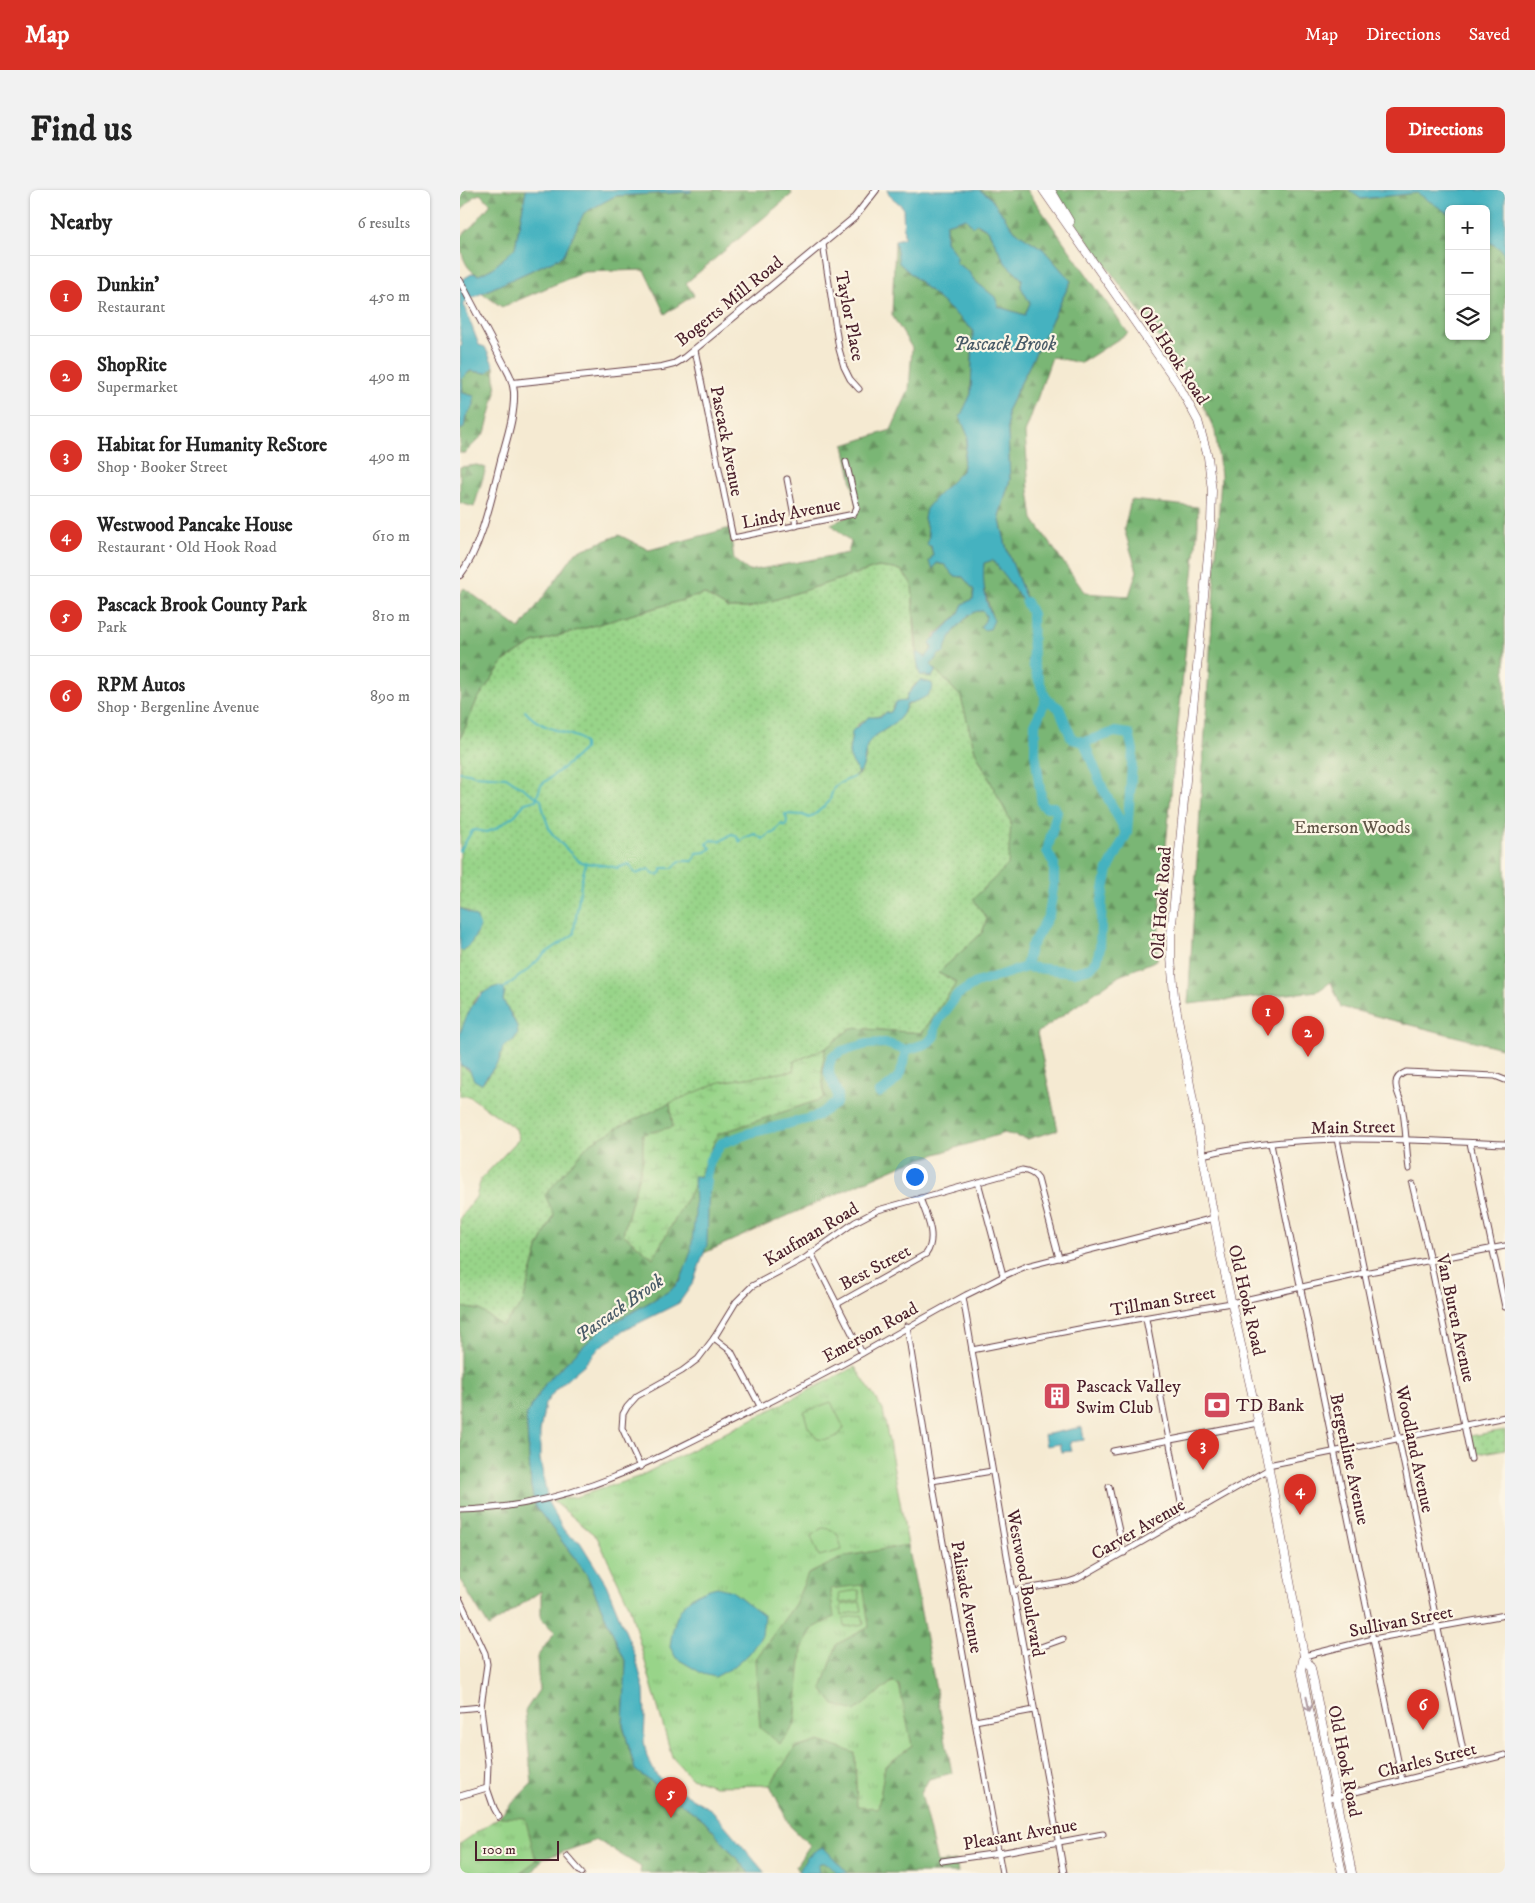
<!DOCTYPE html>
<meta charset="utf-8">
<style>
body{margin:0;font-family:"IM FELL DW Pica",serif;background:#f2f2f2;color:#222}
.controls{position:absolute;right:15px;top:15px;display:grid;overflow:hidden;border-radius:8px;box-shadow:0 1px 4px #0004}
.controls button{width:45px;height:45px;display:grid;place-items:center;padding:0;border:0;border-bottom:1px solid #e0e0e0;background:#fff;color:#222;font:25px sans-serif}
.scale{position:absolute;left:15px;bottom:12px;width:84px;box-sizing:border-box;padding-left:5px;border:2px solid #4a1f2b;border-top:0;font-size:14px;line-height:18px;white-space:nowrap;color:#4a1f2b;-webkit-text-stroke:4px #fcf5e5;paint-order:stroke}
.you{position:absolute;left:454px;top:986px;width:18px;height:18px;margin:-12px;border:4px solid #fff;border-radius:50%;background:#1a73e8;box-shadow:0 0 0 8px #1a73e833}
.badge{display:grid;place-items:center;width:32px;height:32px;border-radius:50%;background:#d93025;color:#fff;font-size:16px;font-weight:700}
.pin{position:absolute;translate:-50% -41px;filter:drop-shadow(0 1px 2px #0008)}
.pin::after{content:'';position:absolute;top:26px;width:18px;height:15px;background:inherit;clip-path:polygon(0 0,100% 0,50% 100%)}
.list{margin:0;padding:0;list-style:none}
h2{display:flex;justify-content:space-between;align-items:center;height:65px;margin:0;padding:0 20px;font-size:21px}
h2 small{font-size:16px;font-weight:400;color:#767676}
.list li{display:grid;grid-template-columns:32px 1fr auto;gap:15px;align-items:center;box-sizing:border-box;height:80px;padding:0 20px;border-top:1px solid #e0e0e0}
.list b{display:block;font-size:19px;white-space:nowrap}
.list p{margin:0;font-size:16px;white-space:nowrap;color:#767676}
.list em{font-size:16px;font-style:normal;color:#767676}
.icon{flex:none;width:28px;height:28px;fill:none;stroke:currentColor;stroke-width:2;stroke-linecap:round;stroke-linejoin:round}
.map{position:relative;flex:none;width:1045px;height:1683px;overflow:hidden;border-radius:8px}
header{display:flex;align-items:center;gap:30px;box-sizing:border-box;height:70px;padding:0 25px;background:#d93025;color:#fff}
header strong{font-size:24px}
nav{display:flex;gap:28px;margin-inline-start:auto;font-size:18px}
.intro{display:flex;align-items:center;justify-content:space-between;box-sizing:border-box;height:120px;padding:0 30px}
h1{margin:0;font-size:35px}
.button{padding:12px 22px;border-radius:8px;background:#d93025;color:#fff;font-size:18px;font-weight:700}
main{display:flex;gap:30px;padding:0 30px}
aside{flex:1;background:#fff;border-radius:8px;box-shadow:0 1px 4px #0004}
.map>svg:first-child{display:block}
.grass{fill:url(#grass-dots);stroke:#717a5a;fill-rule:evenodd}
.forest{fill:url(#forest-firs);stroke:#626a50}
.wetland{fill:url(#wetland-marsh);stroke:#717a5a}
.park{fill:url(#park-tufts);stroke:#717a5a}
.pitch{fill:#98d489;stroke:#717a5a}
.water{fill:#44b2c0;stroke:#476876;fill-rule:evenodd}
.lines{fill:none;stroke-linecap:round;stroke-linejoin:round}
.stream{stroke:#44b2c0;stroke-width:2}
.river{stroke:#44b2c0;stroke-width:10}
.minor-casing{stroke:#643d44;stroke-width:7}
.tertiary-casing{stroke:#643d44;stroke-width:8}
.primary-casing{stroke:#643d44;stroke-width:9}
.minor{stroke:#fff;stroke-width:5}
.tertiary{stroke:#fff;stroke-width:6}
.primary{stroke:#fff;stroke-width:8}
.oneway{stroke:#ae9aa0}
.labels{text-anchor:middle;stroke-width:4.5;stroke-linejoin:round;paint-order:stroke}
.street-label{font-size:18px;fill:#4a1f2b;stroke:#fcf5e5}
.park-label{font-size:18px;fill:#615547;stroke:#fcf5e5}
.poi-label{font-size:18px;fill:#4a1f2b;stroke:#fcf5e5;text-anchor:start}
.water-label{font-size:19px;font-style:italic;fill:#485a67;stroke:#fcf5e5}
</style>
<header>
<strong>Map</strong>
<nav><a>Map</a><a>Directions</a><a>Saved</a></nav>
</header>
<div class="intro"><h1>Find us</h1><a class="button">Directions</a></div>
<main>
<aside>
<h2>Nearby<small>6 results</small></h2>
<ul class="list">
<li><span class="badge">1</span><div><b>Dunkin'</b><p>Restaurant</p></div><em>450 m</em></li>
<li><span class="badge">2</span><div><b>ShopRite</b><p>Supermarket</p></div><em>490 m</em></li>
<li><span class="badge">3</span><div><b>Habitat for Humanity ReStore</b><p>Shop · Booker Street</p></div><em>490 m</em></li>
<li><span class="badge">4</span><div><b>Westwood Pancake House</b><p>Restaurant · Old Hook Road</p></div><em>610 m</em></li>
<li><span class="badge">5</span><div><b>Pascack Brook County Park</b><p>Park</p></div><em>810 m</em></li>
<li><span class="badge">6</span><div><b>RPM Autos</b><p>Shop · Bergenline Avenue</p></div><em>890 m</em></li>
</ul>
</aside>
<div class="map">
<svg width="1045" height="1683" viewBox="0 0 1045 1683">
<defs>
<pattern id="grass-dots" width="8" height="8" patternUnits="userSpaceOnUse" patternTransform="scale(1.25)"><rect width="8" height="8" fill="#98d489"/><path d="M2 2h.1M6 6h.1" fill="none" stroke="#84b676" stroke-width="1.8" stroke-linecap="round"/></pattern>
<pattern id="forest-firs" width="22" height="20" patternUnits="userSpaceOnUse" patternTransform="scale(1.25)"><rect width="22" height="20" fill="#7ab675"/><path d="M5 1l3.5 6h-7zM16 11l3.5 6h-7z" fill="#669360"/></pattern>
<pattern id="wetland-marsh" width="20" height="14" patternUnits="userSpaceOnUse" patternTransform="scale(1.25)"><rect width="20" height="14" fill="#98d489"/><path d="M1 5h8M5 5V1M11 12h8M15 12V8" fill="none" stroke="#84b676"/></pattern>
<pattern id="park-tufts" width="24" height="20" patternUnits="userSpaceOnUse" patternTransform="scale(1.25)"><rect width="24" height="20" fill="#98d489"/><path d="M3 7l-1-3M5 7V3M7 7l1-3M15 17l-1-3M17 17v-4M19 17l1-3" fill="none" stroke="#84b676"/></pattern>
</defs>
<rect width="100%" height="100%" fill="#fcf5e5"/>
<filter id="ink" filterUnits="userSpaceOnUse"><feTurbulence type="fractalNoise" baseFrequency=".02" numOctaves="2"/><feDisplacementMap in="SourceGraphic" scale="10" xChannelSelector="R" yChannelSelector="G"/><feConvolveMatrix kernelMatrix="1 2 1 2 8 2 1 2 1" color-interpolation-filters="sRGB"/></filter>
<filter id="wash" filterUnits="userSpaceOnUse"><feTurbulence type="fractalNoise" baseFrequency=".0096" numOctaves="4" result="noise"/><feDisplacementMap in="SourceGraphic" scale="20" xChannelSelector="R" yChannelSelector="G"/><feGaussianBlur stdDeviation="1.12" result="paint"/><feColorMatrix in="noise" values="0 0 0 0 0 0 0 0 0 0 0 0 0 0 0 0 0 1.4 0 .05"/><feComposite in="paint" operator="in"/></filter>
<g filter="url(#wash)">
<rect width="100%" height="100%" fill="#f5ead2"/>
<g class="grass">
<path d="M418,377L441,380L452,394L456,465L472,487L476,480L501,507L515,561L551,632L549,675L514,709L527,729L522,743L478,783L497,792L462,843L391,838L365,859L335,871L333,881L260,892L163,935L129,954L79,1056L62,1115L42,1136L20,1120L0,1117V1028L16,1007L21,989L59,949L56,939L9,906H0V875C10,880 14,887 24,891L39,871L43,857C67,841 54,831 43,810L45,802L21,803L14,811L0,844V760L7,758L18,742L9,722L0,718V549L17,510L44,471L73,453L244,404L268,418H289ZM456,493L451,513L446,515C443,532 423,539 412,548C405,553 406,562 405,570C404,575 401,580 399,585L395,586L398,583L389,563L392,544L397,535L403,531L431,522L434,515L446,511L447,505Z"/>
<polygon points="1045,1240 1045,1259 1013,1265 1010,1246"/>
</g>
<g class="forest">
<path d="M0,0H66L55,58L33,78L19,85C4,80 0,60 0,47L13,35L31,14L20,4L14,6L0,22Z"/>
<polygon points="232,0 330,0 332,4 226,93 234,105 205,124 184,80 124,82 42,117 22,103 103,66 124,22 155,6 231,2"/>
<polygon points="519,0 567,0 668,143 621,173 592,167 565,243 569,300 573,329 625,403 669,406 677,381 664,339 671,310 738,317 738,335 701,705 697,770 659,786 577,843 598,940 567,949 544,943 444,974 244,1063 211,1100 139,1141 87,1191 66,1225 71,1297 75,1316 126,1383 166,1473 163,1535 175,1580 244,1630 289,1683 180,1683 181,1677 137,1650 83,1669 72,1683 59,1683 76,1671 39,1627 72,1593 65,1521 79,1500 77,1467 95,1442 81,1429 81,1401 29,1437 0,1390 0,1117 20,1120 42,1136 62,1115 79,1056 94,1025 85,1005 129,954 163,935 210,913 213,938 183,945 183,970 163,1044 193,1068 236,992 258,944 364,908 362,882 365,859 391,838 462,843 497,792 478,783 522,743 527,729 513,709 548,675 551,632 515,561 501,507 471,475 499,434 515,421 523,421 526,426 525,431 520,437 523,440 531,424 522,389 524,373 533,370 571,421 547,360 539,326 550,290 547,221 611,91 583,59 555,41 529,6"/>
<polygon points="591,0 889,0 902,9 957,2 989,24 989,146 1026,146 1026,50 1042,60 1045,67 1045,859 881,817 871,792 858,801 728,814 761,286 755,241 734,196"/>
<polygon points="506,28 528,40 546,74 562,89 561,97 570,113 565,125 539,117 535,107 515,91 508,81 496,73 486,51 486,34"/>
<polygon points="435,50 439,73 513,140 511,204 501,227 508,246 502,281 475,308 464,328 473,365 469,372 486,375 494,386 503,387 514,400 513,409 503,414 498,425 474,446 472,458 466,468 457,462 452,394 441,380 418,377 289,418 268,418 244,404 73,453 44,471 17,510 0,549 0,403 4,398 60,439 116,362 159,345 189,360 270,338 274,370 289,381 388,363 391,352 371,334 394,324 397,317 384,255 431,240 449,200 452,158 432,125"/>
<polygon points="34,176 36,202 25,243 5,263 0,263 0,240 4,238 6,226 13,216 14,206 3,203 2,189 10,181 27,183"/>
<polygon points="17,275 26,278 14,317 0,313 0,277"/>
<polygon points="448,1355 492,1583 469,1589 461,1603 477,1673 496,1671 498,1683 340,1683 336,1676 350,1655 330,1636 310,1595 335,1558 359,1551 395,1563 397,1616 418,1617 425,1576 452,1556 432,1492 395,1521 374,1515 362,1499 377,1454 409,1437 374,1427 352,1439 342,1459 335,1535 320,1555 300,1539 295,1470 335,1414 348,1384 386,1366"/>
</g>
<polygon class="wetland" points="365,859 362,882 364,908 258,944 236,992 193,1068 163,1044 183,970 183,944 213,937 210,913 260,892 333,881 335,871"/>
<g class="park">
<polygon points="395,1177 423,1220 448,1355 386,1366 348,1384 335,1414 295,1470 300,1538 320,1554 335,1535 342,1459 352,1439 374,1427 370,1399 403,1395 409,1437 377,1454 362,1499 374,1515 395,1521 432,1492 439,1495 452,1556 425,1576 418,1618 397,1617 395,1563 359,1551 335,1558 310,1595 255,1596 231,1588 212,1567 169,1415 137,1347 92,1310 116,1307 178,1287"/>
<polygon points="39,1627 65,1628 76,1671 59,1683 0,1683 0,1654"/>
</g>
<g class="pitch">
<path d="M371,1212L384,1238C378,1248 369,1251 358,1249L348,1237L344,1222Z"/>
<path d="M362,1338C377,1338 379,1347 382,1360L359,1366L351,1346Z"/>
<polygon points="399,1400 400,1410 380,1413 379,1403"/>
<polygon points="400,1412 402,1421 382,1425 381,1415"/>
<polygon points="402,1425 404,1434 384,1437 383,1428"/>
</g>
<g class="water">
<polygon points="66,0 232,0 231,2 155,6 124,23 103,66 22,103 3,113 19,155 25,157 34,176 27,183 10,181 2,189 3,203 14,206 14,216 6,226 4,238 0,240 0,157 2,155 0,145 0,91 13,83 19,85 33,78 55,58"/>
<path d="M427,0H519L529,6L555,41L583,59L611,91L547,221L550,290L539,326L547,360L572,424L533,370L524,373C522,390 525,415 534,430L530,439L523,440L520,437L525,431L526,426L523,421C521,421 516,421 515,422C504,426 484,452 485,462L478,465L471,475L476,480L472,487L460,485L456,465L457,462L466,467L472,459L470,452L498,425L503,414L513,409L514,400L503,387L494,386L485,375L477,373L473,379L469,372L473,365L471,356L467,355L469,346L464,328L466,319L475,308L502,281L508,246L500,227L511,204L513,140L439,73L435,50L444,48L443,17L429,5ZM506,28L513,37L517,33L528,40L546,74L562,89L561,97L570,113L565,125L539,117L535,107L515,91L508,81L496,73V65L486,51V34Z"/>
<polygon points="889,0 1045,0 1045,67 1042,60 1026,50 1026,19 989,19 989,24 957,3 901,9"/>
<path d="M460,490L471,493L473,496C469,510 456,510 446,515C442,537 414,541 408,554C402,567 408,581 392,588L398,583C396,575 390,572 389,563C389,556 392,549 392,541L409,527C415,527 423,528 427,521V523L431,522L436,512L446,511L447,505Z"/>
<polygon points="0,718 17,728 20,737 12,752 3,761 0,760"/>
<path d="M39,796L44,798L45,802L43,810L57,836L58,843L54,850L43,857L39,871L21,894L14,890L9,879L0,875C0,866 0,852 0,843C8,823 15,801 39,796Z"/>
<polygon points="234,986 249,987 247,1055 233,1093 219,1113 163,1141 140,1157 126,1173 97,1198 85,1214 80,1242 80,1269 88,1312 103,1339 108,1345 120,1352 146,1394 175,1465 184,1500 185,1527 184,1551 187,1567 196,1585 208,1594 252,1620 305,1683 289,1683 244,1630 175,1580 163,1535 166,1473 126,1383 75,1316 71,1297 66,1225 87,1191 139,1141 211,1100 221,1090 231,1061 235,1024"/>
<polygon points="622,1237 624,1250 610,1252 612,1261 602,1262 600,1254 586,1256 584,1245"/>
<path d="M257,1397L272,1401L304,1426L302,1445L289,1464L272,1478L255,1487L243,1484L216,1468L210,1457C214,1424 222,1405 257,1397Z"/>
<path d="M363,1657L388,1683H377C372,1677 369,1672 360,1673L358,1676L359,1683H339C344,1669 350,1662 363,1657Z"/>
</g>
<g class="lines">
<g class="stream">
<path d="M0,582L9,583L14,585L46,587L81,610C83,620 86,631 90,640C91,644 115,668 119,671C128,675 146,674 157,678L169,674L176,684L189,679L193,684L198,685L202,682V678H213L220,671H233L236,663L246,662L251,658L247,654L251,650L261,651L271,644L276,645L280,652L284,648L295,644L303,649L309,644L314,643L321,634L326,636L327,630L325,624L343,625L349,628C352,627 369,613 370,610C374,591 378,595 394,587"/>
<path d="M0,661L12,641L15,640L26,642L35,639L55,625L65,613L76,610L81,595L109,573L124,559V553L119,548C99,540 79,538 65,521"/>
<polyline points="44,798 69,779 84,764 114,744 114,740 122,688 126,673"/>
</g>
<g class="river">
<polyline points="624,552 643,599 666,642"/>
<polyline points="566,777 570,758 589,725 594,692 594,674 587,661 597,622 594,617 585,617 582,614 575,563 575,534 586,509"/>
<path d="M419,903C439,891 443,884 446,860"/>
<polyline points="246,998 246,986 250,970 262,953 290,943 355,927 376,913 378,905 369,884 369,875 372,867 382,861 407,854 425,853 446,860 468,853 474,846 476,834 497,805 516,793 566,777 615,782 630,778 637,770 640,758 642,709 648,680 667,643 673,560 669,544 655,542 624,552 612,549 599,518 586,509 573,474 572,424 566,412"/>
</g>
</g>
</g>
<g filter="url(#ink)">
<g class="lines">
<g class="minor-casing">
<g id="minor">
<polyline points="363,54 379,159 384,177 390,189 399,199"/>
<polyline points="235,160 273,348 394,324 397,317 386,272"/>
<polyline points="327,289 336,336"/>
<polyline points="877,949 1006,1575"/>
<polyline points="1010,953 1045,1117"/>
<polyline points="811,954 942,1590"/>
<path d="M742,965C841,941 944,950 1045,954"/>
<path d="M949,979C946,958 946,936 942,916C941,909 935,900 936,893C936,887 941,884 946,882L1035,886L1045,890"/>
<polyline points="518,992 543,1085"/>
<polyline points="952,994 970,1070 1011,1269"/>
<polyline points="351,1063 402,1163"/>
<polyline points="503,1107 553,1401 604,1683"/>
<path d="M377,1114L466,1064C478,1047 466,1025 460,1008"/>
<polyline points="686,1129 724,1328"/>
<polyline points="447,1136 472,1291 542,1683"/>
<polyline points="254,1148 271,1161 300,1216"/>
<polyline points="512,1160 624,1138 771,1113 904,1083 1045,1056"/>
<polyline points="653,1261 799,1233"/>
<polyline points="808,1275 1045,1227"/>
<path d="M180,1277L162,1238L163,1224L167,1217L177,1206L222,1181L238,1169L254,1148L276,1112L292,1096L345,1068L395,1032L418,1020L562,980C569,981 574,983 578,989L599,1068"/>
<polyline points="472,1291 532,1281"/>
<polyline points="649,1297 664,1363"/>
<path d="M0,1320C104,1318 180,1277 270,1232C314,1210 358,1188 401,1164C436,1144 471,1124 506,1105C527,1095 545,1084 567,1076L754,1028"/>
<polyline points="553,1401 608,1392 617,1389 809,1279"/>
<polyline points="0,1410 25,1463 27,1474 21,1517 28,1574 27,1598 34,1618 39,1627"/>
<polyline points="564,1463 603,1449"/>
<polyline points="844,1466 913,1449 1045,1425"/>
<polyline points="0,1519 21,1517"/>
<polyline points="515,1531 574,1520"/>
<polyline points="0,1606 27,1598"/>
<polyline points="867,1609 1045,1565"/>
<polyline points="107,1666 122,1683"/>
<polyline points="482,1671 539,1663 643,1644"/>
</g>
</g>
<g class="tertiary-casing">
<g id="tertiary">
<path d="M0,91L47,180C51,187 53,193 54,202C55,225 47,248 41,270C32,305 22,357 0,385"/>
<polyline points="53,193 202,177 214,174 224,168 395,27 416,0"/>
</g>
</g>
<g class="primary-casing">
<g id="primary">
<polyline points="583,0 718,194 738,231 748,267 752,301 751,334 711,744 711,767 714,806 761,1066 809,1279 844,1466 851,1478 892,1683"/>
<polyline points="591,0 610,32"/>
<polyline points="844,1466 841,1480 882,1683"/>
</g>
</g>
<use href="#minor" class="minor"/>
<use href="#tertiary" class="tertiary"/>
<use href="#primary" class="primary"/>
</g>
<defs><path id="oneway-shaft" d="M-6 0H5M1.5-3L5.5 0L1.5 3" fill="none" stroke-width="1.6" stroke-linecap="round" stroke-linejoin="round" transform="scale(1.25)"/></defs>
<use class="oneway" href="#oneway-shaft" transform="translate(848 1514) rotate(78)"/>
</g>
<defs>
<g id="building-square" transform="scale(1.4375)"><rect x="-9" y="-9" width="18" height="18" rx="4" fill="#d1495b" stroke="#fcf5e5"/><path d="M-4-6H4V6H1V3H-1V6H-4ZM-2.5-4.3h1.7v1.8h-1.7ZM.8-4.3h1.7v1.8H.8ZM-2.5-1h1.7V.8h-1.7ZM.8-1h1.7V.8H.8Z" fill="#fff"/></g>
<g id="bank-square" transform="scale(1.4375)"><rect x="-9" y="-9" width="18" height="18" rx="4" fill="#d1495b" stroke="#fcf5e5"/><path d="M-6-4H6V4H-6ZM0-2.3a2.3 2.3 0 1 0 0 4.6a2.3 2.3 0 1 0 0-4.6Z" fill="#fff"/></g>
</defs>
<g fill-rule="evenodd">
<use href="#building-square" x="597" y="1206"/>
<use href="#bank-square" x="757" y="1215"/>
</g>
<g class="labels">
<g class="street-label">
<text transform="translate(269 111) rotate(-39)" y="6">Bogerts Mill Road</text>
<text transform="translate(390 126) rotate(79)" y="6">Taylor Place</text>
<text transform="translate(714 165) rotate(57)" y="6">Old Hook Road</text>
<text transform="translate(267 251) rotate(79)" y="6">Pascack Avenue</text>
<text transform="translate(331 323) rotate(-11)" y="6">Lindy Avenue</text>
<text transform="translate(701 713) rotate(-86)" y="6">Old Hook Road</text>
<text transform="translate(893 937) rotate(-1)" y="6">Main Street</text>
<text transform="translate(351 1044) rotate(-31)" y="6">Kaufman Road</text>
<text transform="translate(415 1077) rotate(-28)" y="6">Best Street</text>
<text transform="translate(787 1110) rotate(77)" y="6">Old Hook Road</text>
<text transform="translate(703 1111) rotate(-10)" y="6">Tillman Street</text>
<text transform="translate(996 1128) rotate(78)" y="6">Van Buren Avenue</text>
<text transform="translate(410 1142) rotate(-29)" y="6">Emerson Road</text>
<text transform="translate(955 1259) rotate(78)" y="6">Woodland Avenue</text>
<text transform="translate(890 1269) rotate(78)" y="6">Bergenline Avenue</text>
<text transform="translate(678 1339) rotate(-30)" y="6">Carver Avenue</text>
<text transform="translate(566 1393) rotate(80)" y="6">Westwood Boulevard</text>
<text transform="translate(507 1407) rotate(80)" y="6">Palisade Avenue</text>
<text transform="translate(941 1431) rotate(-11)" y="6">Sullivan Street</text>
<text transform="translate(967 1570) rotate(-14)" y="6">Charles Street</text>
<text transform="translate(885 1571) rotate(79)" y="6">Old Hook Road</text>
<text transform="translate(560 1644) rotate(-10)" y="6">Pleasant Avenue</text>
</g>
<g class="park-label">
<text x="892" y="643">Emerson Woods</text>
</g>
<g class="poi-label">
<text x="616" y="1202">Pascack Valley<tspan x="616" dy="21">Swim Club</tspan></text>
<text x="776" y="1221">TD Bank</text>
</g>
<g class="water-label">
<text x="545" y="160">Pascack Brook</text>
<text transform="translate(159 1117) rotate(-35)" y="7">Pascack Brook</text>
</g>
</g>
</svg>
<div class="controls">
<button>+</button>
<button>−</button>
<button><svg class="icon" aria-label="layers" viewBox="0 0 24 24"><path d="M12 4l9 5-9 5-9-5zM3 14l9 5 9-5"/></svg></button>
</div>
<div class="scale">100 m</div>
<div class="you"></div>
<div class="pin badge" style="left:808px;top:846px">1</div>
<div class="pin badge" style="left:848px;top:867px">2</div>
<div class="pin badge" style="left:743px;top:1280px">3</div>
<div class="pin badge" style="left:840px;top:1325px">4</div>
<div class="pin badge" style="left:211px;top:1628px">5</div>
<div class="pin badge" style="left:963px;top:1540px">6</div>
</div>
</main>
